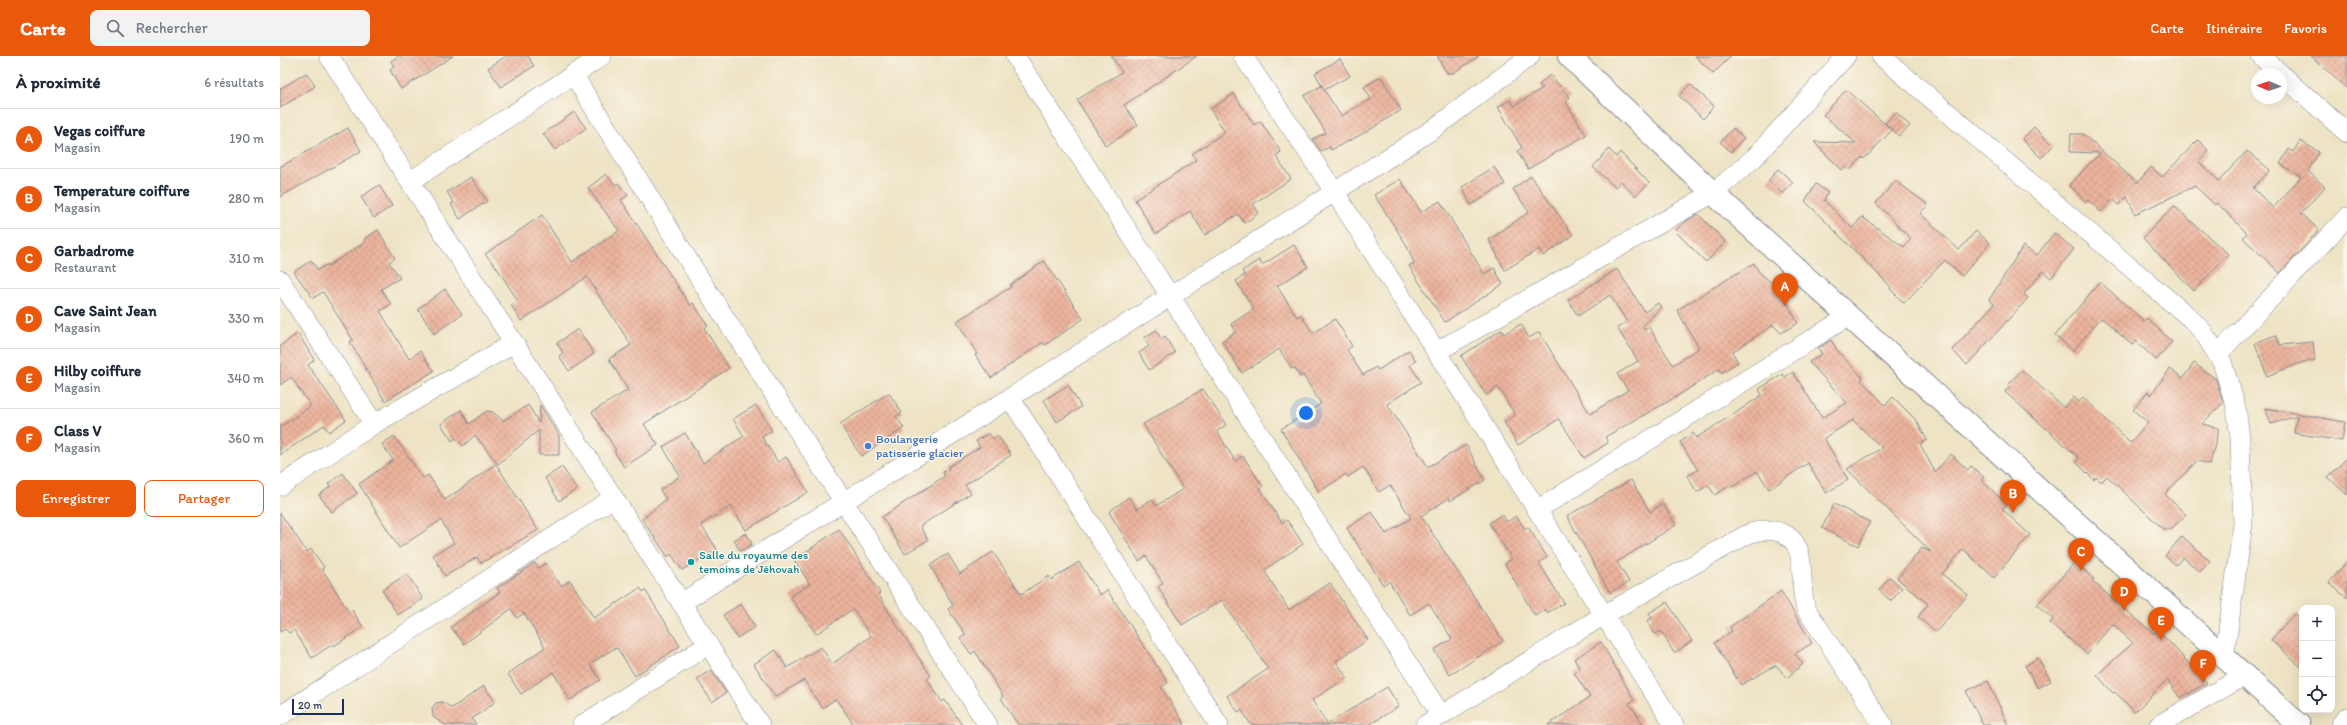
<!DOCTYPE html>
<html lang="fr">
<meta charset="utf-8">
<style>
body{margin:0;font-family:Itim,sans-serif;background:#f2f2f3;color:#1f2937}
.controls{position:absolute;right:12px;bottom:12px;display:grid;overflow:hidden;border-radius:8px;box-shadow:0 4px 16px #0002}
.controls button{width:36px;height:36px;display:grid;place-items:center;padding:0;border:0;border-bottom:1px solid #e0e1e3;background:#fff;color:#1f2937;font:20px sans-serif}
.compass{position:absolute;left:1971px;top:12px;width:36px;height:36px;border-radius:50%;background:#fff;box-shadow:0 4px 16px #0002;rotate:272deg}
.scale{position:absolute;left:12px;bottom:10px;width:52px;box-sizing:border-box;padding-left:4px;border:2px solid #1b2f5e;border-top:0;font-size:11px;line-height:14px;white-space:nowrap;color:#1b2f5e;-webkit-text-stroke:3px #fbf7ec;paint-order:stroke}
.you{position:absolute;left:1026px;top:357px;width:14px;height:14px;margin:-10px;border:3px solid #fff;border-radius:50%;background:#1a73e8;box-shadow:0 0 0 6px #1a73e833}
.badge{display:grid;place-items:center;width:26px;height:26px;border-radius:50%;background:#ea580c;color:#fff;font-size:13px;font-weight:700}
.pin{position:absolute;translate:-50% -33px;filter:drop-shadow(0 1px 2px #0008)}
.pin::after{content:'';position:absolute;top:21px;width:14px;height:12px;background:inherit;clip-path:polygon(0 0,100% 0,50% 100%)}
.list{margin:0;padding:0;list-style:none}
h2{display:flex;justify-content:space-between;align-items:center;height:52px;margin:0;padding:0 16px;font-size:17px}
h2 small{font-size:13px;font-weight:400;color:#747a83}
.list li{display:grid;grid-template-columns:26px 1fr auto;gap:12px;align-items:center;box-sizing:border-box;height:60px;padding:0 16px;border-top:1px solid #e0e1e3}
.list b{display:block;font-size:15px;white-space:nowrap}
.list p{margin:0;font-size:13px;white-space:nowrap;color:#747a83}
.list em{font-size:13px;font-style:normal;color:#747a83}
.actions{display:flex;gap:8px;padding:12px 16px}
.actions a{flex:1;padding:9px 0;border:1px solid #ea580c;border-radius:8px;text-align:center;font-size:14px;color:#ea580c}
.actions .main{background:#ea580c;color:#fff}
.icon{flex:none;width:22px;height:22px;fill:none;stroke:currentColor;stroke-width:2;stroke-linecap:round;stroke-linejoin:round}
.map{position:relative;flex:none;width:2067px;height:669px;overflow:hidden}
header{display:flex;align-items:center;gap:24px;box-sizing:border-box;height:56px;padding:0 20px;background:#ea580c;color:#fff}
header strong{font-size:19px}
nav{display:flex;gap:22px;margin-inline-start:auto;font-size:14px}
.search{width:280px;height:36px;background:#f2f2f3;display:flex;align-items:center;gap:10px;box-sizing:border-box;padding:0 14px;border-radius:8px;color:#747a83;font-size:15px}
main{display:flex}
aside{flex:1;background:#fff}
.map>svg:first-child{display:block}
.building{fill:url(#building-cross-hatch)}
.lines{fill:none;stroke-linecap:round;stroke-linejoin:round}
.street-casing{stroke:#848991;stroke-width:20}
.secondary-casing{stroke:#848991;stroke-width:24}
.street{stroke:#fff;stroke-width:19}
.secondary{stroke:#fff;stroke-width:22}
.shop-dot{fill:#3f7fe0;stroke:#fbf7ec;stroke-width:1.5}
.culture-dot{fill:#0f9aa8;stroke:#fbf7ec;stroke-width:1.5}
.labels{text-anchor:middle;stroke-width:3;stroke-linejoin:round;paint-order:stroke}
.shop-label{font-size:12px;fill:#366cbe;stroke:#fbf7ec;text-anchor:start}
.culture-label{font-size:12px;fill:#0d838f;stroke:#fbf7ec;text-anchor:start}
</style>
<header>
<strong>Carte</strong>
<div class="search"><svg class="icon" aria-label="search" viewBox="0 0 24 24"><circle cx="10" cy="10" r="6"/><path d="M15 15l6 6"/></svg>Rechercher</div>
<nav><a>Carte</a><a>Itinéraire</a><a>Favoris</a></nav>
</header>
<main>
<aside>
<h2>À proximité<small>6 résultats</small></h2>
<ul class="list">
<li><span class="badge">A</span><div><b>Vegas coiffure</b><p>Magasin</p></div><em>190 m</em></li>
<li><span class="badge">B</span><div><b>Temperature coiffure</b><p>Magasin</p></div><em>280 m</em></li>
<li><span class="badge">C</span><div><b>Garbadrome</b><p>Restaurant</p></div><em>310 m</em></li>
<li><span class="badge">D</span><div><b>Cave Saint Jean</b><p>Magasin</p></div><em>330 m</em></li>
<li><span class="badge">E</span><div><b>Hilby coiffure</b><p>Magasin</p></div><em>340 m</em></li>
<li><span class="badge">F</span><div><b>Class V</b><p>Magasin</p></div><em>360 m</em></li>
</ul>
<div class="actions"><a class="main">Enregistrer</a><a>Partager</a></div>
</aside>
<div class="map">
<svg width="2067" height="669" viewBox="0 0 2067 669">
<defs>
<pattern id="building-cross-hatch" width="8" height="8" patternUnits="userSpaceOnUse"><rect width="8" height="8" fill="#ecb49c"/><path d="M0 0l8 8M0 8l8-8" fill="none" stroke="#ca9b89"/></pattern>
</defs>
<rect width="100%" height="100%" fill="#fbf7ec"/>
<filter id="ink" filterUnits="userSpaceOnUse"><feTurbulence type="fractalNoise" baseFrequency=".025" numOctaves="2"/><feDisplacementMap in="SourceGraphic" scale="8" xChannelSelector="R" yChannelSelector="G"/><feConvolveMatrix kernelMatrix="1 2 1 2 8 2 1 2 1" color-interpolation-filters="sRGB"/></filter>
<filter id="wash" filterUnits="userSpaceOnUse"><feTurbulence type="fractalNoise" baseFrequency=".012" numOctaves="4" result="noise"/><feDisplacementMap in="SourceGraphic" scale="16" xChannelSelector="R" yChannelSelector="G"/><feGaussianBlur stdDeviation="0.9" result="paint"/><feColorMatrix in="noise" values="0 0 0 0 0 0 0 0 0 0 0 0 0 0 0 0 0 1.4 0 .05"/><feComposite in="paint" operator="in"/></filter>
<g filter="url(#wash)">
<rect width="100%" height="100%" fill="#eee3c4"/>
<g id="blocks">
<g class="building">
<polygon points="118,0 173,0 121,33 110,14 114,11 111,5"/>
<polygon points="226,0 248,0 254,10 221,31 208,12"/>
<polygon points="831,0 917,0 844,49 858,69 826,90 797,44 842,16"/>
<polygon points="1157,0 1199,0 1173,17 1167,17"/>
<polygon points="1415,0 1451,0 1433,18"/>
<polygon points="2031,0 2067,0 2067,33"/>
<polygon points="1060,3 1070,20 1044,34 1061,60 1091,43 1084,31 1101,21 1121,54 1088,75 1051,94 1050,91 1041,95 1032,83 1046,77 1024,40 1041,30 1043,32 1035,17"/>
<polygon points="26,17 35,30 0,52 0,33"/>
<polygon points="1270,19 1290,41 1286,46 1306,79 1248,113 1237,95 1242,92 1218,51 1230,44 1234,50 1263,32 1259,29"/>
<polygon points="1410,28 1434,50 1423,63 1399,40"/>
<polygon points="1566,34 1612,74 1584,103 1582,101 1570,114 1566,111 1562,114 1534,86 1576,87 1543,59"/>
<polygon points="954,38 974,69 980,65 1001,96 996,100 1011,123 973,148 979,157 964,167 958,158 925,179 910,155 876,178 855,144 916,104 912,98 945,76 930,53"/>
<polygon points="294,56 306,72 275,94 263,78"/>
<polygon points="1616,56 1630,70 1619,80 1605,67"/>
<polygon points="1754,71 1773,90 1761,102 1742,83"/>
<polygon points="68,72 81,95 0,141 0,111"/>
<polygon points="1453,72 1464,82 1451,96 1440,86"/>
<polygon points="1791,78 1803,78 1857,127 1871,111 1882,121 1918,84 1929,95 1919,106 1939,125 1967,95 1990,114 1973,132 1993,152 2021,121 2000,108 2009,93 2013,96 2020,85 2039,96 2028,115 2045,131 2021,157 2039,174 2000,217 1963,182 1967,177 1937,147 1935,149 1915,130 1855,158 1847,141 1839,149 1833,143 1821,156 1808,144 1806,146 1789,129 1820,97 1790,96"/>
<polygon points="1329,93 1336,101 1340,96 1369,127 1355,140 1341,125 1335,131 1313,111"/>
<polygon points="1214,111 1225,128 1191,149 1182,131"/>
<polygon points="1498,113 1513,126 1503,138 1488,125"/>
<polygon points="326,118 335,129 338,127 348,139 341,144 410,249 413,247 428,270 424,272 449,312 364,368 378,389 344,411 334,395 336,394 312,356 348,334 329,303 351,289 307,221 241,265 231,249 238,245 217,212 205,198 262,159 292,206 339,175 308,132"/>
<polygon points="1251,120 1293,179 1263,200 1259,193 1225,214 1209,184 1249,156 1233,133"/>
<polygon points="191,121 207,145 180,163 171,148 174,147 167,136"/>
<polygon points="1120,123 1141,156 1160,145 1204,218 1214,212 1223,228 1165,266 1129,210 1134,207 1126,188 1094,139"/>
<polygon points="1616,125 1648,149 1640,157 1679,194 1696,175 1710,187 1682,220 1665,204 1624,247 1610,233 1611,231 1525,145 1536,128 1548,137 1544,144 1572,172 1582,161 1624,191 1631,183 1596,147"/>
<polygon points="99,129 112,150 94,162 81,141"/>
<polygon points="1894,150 1948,198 1914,235 1863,182"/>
<polygon points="1418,158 1446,186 1426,206 1395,175 1403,167"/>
<polygon points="98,174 115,202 109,206 120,222 101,233 111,248 100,255 129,303 140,295 154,315 105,345 70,286 73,284 43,236 33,242 14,216 31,204 38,214 46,209 50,209 85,186 84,183"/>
<polygon points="1774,177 1794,193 1771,222 1763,215 1744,238 1748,242 1687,309 1672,294 1714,248 1709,244 1743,190 1757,199"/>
<polygon points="1014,189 1028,211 997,230 1017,261 1021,259 1033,277 1055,263 1072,290 1067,294 1083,319 1096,311 1098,314 1129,294 1136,305 1130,309 1141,326 1107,348 1148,411 1186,389 1205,424 1170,445 1169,442 1141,460 1223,585 1170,619 1154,594 1172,583 1149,547 1130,559 1109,525 1103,529 1067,472 1092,456 1106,478 1131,462 1110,429 1099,436 1083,411 1068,421 1066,418 1039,436 1001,373 1041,348 1023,319 1020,321 1015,312 1012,313 999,293 962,317 942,285 956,276 951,268 974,253 956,225 965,219 962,215 979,204 982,209"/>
<polygon points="764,205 803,263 765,289 763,286 711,322 695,299 697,298 677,265 731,231 730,229"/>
<polygon points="1474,207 1479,216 1500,234 1518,267 1501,277 1493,269 1452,296 1458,306 1441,317 1439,313 1396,341 1325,381 1328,387 1304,402 1279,363 1238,389 1224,366 1235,359 1218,331 1206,339 1181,300 1221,274 1224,278 1241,268 1249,282 1259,276 1310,358 1348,334 1337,318 1358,305 1337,272 1347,266 1330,239 1298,260 1288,244 1337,213 1365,256 1378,247 1381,251 1362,271 1365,274 1369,271 1393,309 1419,292 1397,254"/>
<polygon points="1820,226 1864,265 1867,262 1892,286 1876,304 1856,285 1852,289 1823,263 1820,263 1793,295 1775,279"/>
<polygon points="165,233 182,258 154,278 138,253"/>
<polygon points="298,273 314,298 289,315 279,300 283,297 277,287"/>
<polygon points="876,274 881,283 885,280 895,297 869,314 859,297 869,290 864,282"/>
<polygon points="18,277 34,304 28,309 66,364 49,376 44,369 0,399 0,371 31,350 11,321 0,329 0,290"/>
<polygon points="1996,279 2000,289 2033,286 2035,304 2023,306 1987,320 1975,287"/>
<polygon points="1551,284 1557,294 1583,322 1581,324 1605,349 1613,341 1636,364 1647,384 1640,388 1655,416 1671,398 1688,414 1691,410 1704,421 1701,424 1727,448 1722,453 1750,479 1714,522 1683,493 1662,518 1688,539 1656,576 1638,561 1648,548 1617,522 1642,492 1651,496 1567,413 1602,392 1573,364 1544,382 1568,424 1546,437 1528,407 1489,433 1477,415 1452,431 1450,429 1435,439 1428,429 1417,436 1407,420 1418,414 1400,386 1413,377 1416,382 1457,356 1482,339 1479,333 1503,318 1505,321 1513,316 1542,362 1567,347 1529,306 1542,298 1538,292"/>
<polygon points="1914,307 1936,323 1943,347 1922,368 1939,372 1930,408 1917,405 1885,438 1906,459 1891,473 1883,473 1827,420 1821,426 1816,421 1814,424 1796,406 1799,402 1725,336 1729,331 1728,329 1742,314 1784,352 1794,341 1799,346 1803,341 1850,387 1868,366 1853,354 1868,336 1871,339 1890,313 1903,322"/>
<polygon points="788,329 801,351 777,366 764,344"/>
<polygon points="923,333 946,369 937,375 955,405 963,400 983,431 980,433 1002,467 1007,464 1023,488 984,514 1009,554 1050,527 1088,584 1056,605 1067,622 1032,644 1047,668 1107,631 1119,650 1089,669 971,669 962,654 958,656 947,640 988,613 963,574 962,575 942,544 902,569 878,531 883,527 866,500 859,505 829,456 849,441 857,453 872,443 876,450 903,433 863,368"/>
<polygon points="609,337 622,357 616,360 624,372 581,400 560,368"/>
<polygon points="248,349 259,367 260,349 279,379 279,399 259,399 259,374 218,408 195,379 183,390 176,382 172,385 161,368 181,354 189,368 207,355 213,356 223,365"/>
<polygon points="476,349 492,375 482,381 498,406 506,401 528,436 466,474 451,450 421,469 437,493 402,514 391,498 388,501 362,463 386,443 380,434 400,420 383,391 405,377 423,407 464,380 453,363"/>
<polygon points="1985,352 2065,366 2062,385 2014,377 2017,360 1991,368"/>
<polygon points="709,377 713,383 718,380 731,399 685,429 691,437 640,470 648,484 625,498 602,461 665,420 663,416 669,413 668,411 700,391 696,385"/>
<polygon points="114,380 143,422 148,419 165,444 216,408 258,474 201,507 197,501 165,520 153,499 174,487 161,464 119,492 79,428 113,404 102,388"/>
<polygon points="2067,402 2067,439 2048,421"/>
<polygon points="282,411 297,433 279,445 265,422"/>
<polygon points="63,417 77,437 52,456 39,439 50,431 48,428"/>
<polygon points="1351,424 1370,456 1383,448 1396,469 1337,506 1349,526 1330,537 1287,460"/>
<polygon points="1554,448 1590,466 1578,490 1542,472"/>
<polygon points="0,457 27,496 31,493 44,511 42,513 69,556 72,554 83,571 54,590 53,588 32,602 14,574 9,577 5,573 0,576"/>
<polygon points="1222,458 1227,466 1236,460 1245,473 1248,471 1267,501 1259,507 1284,547 1267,557 1265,553 1255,560 1225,508 1232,503 1209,467"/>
<polygon points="559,473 600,537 598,538 616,568 651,620 647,623 662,646 665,644 682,669 574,669 556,643 542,652 524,624 495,641 474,608 496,594 507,612 541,591 552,608 591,580 573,553 536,578 510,540 530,528 514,504"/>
<polygon points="466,477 472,488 460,495 454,484"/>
<polygon points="1902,480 1930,505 1920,516 1903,501 1896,509 1885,500"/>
<polygon points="713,496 741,538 769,520 771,524 799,506 820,539 827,534 871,601 888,627 881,631 905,669 738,669 721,642 723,640 695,595 691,598 680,582 686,579 668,553 673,549 650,509 668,498 680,518"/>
<polygon points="2067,505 2067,542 2049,527"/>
<polygon points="1795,506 1814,523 1812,525 1874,578 1878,574 1927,627 1900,642 1887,624 1855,656 1835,636 1833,637 1817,619 1853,587 1833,568 1807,598 1770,567 1773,563 1757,549"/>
<polygon points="255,507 259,512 266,507 281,530 290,524 314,562 360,532 363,536 365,534 400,590 355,620 337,592 333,593 310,608 320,624 290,644 273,616 241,638 228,618 265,591 244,557 237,562 231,553 184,588 171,571 220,536 217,532"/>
<polygon points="127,518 143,543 118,559 102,534"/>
<polygon points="1610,521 1622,532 1611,545 1599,534"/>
<polygon points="1501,535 1532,587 1515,598 1523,608 1507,622 1496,609 1461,629 1434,587 1452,575 1450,571"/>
<polygon points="1387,546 1412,585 1394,597 1381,575 1375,578 1367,565 1372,562 1369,557"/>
<polygon points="461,548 475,571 457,582 443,559"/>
<polygon points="2015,557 2022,564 2022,612 1991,584"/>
<polygon points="1321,586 1354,644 1349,647 1364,669 1268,669 1310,641 1294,617 1300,613 1294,603"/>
<polygon points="1758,602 1771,625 1758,632 1745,610"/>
<polygon points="431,614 446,637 432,646 417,623"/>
<polygon points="1708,625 1728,669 1703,669 1686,635"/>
<polygon points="204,630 215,646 192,663 196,669 165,669 153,661 152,652 156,647 162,646 172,652"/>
</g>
</g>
</g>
<g filter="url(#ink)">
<use href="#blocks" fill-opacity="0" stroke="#848991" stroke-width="1"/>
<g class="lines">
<g class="street-casing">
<g id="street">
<polyline points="49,0 480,669"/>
<polyline points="735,0 1161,659"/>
<polyline points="963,0 1054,135 1394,669"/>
<polyline points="1601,0 1910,262 1923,276 1942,306 1956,351 1960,382 1963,468 1944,603"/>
<polyline points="1981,0 2067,77"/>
<polyline points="293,18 425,231 708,669"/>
<polyline points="131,125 322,0"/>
<polyline points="0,224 94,368"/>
<polyline points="1156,296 1433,137 1474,102 1566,0"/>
<polyline points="1938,298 2067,161"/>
<polyline points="730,342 939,669"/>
<polyline points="0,430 94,368 234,287"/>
<polyline points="1257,454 1569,260"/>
<polyline points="401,547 730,342 1152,74 1250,0"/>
<polyline points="0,660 333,442"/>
<polyline points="302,669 428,589"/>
<path d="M1145,669L1324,559L1466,479C1478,474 1489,472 1502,477C1531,489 1517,529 1526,553L1603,669"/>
<polyline points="1879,669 1964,620"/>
<polyline points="2060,669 2067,661"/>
</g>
</g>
<g class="secondary-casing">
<polyline id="secondary" points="1289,0 1433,137 2019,669"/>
</g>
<use href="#street" class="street"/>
<use href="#secondary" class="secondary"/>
</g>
</g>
<circle class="shop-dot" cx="588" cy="390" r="4"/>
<circle class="culture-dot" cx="411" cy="506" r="4"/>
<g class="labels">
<g class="shop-label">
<text x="596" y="387">Boulangerie<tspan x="596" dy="14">patisserie glacier</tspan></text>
</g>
<g class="culture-label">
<text x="419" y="503">Salle du royaume des<tspan x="419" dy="14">temoins de Jéhovah</tspan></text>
</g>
</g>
</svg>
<div class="controls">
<button>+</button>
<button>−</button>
<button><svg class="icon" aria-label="locate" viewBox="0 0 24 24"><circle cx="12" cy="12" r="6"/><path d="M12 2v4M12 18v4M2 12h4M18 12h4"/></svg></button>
</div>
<svg class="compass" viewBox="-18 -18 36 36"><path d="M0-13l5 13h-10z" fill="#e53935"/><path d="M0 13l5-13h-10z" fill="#747a83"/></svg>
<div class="scale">20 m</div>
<div class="you"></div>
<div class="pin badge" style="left:1505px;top:250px">A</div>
<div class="pin badge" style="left:1733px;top:457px">B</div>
<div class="pin badge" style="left:1801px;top:515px">C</div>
<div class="pin badge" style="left:1844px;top:555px">D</div>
<div class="pin badge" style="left:1881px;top:584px">E</div>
<div class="pin badge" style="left:1923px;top:627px">F</div>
</div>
</main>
